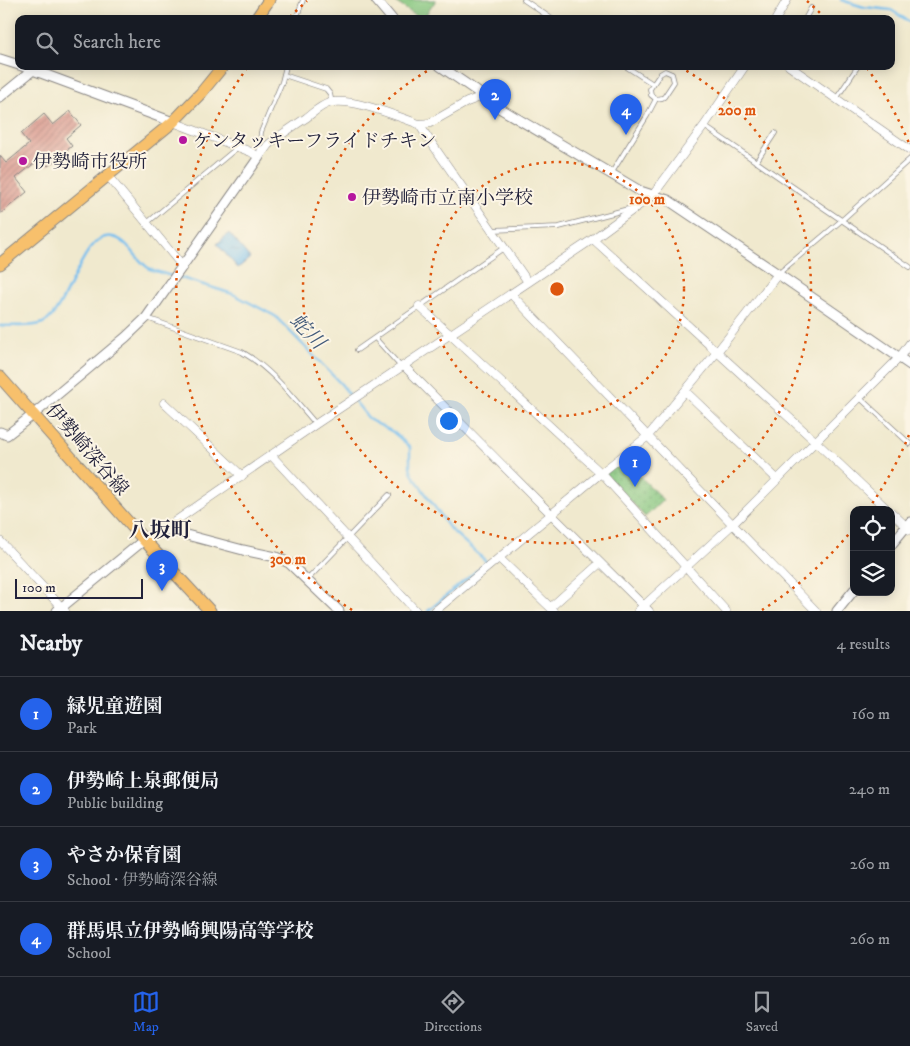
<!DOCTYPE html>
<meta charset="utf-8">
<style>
body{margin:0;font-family:"IM FELL DW Pica","Noto Serif JP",serif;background:#242831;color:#f1f3f6}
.controls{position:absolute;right:15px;bottom:15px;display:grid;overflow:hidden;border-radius:10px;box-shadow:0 2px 12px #0003}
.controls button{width:45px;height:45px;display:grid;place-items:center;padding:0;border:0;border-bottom:1px solid #363941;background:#171b24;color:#f1f3f6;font:25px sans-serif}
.scale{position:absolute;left:15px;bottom:12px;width:128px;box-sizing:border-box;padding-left:5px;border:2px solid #22223b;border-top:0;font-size:14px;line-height:18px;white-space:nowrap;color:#22223b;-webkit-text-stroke:4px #fcf5e5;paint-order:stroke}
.you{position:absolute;left:448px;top:420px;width:18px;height:18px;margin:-12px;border:4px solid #fff;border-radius:50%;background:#1a73e8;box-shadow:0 0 0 8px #1a73e833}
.badge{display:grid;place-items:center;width:32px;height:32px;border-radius:50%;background:#2563eb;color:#fff;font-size:16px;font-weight:700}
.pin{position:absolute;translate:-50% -41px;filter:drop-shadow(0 1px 2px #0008)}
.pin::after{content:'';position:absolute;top:26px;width:18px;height:15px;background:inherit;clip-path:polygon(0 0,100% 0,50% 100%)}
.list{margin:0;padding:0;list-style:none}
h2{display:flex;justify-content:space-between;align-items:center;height:65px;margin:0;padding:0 20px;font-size:21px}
h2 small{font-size:16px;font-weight:400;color:#9ea1a6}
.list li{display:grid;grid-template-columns:32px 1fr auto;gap:15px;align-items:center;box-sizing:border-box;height:75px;padding:0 20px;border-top:1px solid #363941}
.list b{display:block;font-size:19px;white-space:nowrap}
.list p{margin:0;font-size:16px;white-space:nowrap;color:#9ea1a6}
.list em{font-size:16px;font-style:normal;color:#9ea1a6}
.icon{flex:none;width:28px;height:28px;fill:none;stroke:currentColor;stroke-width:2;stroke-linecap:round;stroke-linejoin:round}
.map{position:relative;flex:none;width:910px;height:611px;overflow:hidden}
.search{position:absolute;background:#171b24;box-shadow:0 2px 12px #0003;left:15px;right:15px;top:15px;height:55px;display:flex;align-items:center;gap:12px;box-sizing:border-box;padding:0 18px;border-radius:10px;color:#9ea1a6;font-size:19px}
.sheet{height:365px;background:#171b24}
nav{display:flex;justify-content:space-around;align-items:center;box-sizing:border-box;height:70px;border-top:1px solid #363941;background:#171b24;font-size:14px;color:#9ea1a6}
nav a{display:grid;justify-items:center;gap:2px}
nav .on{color:#2563eb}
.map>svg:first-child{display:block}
.green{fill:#85c67f;stroke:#54745d}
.park{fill:url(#park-dots);stroke:#54745d}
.water{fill:url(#water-ripples);stroke:#4c7095}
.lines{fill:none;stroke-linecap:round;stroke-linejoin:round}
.stream{stroke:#77bfef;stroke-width:2.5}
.building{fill:url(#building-hatch)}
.service-casing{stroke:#898684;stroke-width:5.5}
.minor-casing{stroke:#898684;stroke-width:9}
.tertiary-casing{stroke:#898684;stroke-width:11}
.primary-casing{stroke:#898684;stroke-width:13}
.service{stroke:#fff;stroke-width:4}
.minor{stroke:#fff;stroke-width:8}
.tertiary{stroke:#fff;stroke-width:9}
.primary{stroke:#f7c06c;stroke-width:11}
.ring{fill:none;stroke:#de560e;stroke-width:2.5;stroke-dasharray:2.5 5}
.poi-dot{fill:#b5179e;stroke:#fcf5e5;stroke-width:2}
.labels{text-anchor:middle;stroke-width:4;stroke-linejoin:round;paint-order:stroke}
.poi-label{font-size:19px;fill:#22223b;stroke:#fcf5e5;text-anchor:start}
.street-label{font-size:19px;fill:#22223b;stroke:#fcf5e5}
.water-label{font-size:20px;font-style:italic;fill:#40597a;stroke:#fcf5e5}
.quarter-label{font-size:21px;font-weight:bold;fill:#22223b;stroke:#fcf5e5}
.centre{fill:#de560e;stroke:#fcf5e5;stroke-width:2.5}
.ring-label{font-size:15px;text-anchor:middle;font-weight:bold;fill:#de560e;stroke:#fcf5e5;stroke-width:4;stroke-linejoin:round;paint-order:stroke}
</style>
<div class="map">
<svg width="910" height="611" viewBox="0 0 910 611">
<defs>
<pattern id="park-dots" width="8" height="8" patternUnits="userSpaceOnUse" patternTransform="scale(1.25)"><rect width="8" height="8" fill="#85c67f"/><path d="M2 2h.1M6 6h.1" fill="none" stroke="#6ca069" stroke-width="1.8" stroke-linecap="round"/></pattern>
<pattern id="water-ripples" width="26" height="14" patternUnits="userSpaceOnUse" patternTransform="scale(1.25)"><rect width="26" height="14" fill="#77bfef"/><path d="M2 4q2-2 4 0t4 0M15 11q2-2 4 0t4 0" fill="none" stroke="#619bc3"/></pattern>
<pattern id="building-hatch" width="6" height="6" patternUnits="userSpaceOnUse" patternTransform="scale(1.25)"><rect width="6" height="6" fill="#d9968b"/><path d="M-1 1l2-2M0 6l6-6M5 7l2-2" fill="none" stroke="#b07a73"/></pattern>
</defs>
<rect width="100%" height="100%" fill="#fcf5e5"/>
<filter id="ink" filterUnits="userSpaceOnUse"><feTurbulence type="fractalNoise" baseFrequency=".02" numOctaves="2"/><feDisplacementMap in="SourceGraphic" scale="10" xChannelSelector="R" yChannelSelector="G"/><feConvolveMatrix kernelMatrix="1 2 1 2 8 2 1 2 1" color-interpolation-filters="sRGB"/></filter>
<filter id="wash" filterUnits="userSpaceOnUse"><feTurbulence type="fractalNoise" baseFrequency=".0096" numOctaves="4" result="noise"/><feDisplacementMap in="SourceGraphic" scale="20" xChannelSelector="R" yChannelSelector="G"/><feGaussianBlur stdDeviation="1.12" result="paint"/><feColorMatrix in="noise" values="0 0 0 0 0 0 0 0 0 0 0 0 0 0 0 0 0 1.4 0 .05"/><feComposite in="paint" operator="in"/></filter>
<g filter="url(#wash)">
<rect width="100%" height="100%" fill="#f0e9ce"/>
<polygon class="green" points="392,0 436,0 423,19 421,19"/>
<polygon class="park" points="624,459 663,500 645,517 607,475 607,473"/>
<polygon class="water" points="229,233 250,258 238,268 217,244"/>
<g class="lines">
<g class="stream">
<polyline points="841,0 864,7 891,10 910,22"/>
<polyline points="178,277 233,294 275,316 341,384 370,420 393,432 410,447 410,467 412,474 450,529 487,562 428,611"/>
<path d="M0,326C12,325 35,328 45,322C69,308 82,230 113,237C130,241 136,261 150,269C157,272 166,274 172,276"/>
</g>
</g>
<g id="blocks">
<polygon class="building" points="70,111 81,125 66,138 72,146 48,166 41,158 16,178 27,192 0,214 0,156 6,163 29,144 21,134 44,114 53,125"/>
</g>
</g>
<g filter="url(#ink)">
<use href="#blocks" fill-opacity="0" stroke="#898684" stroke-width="1"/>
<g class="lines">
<g class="service-casing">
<g id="service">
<polyline points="524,0 552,19"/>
<polyline points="296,19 303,0"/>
<polyline points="805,19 811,8"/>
<polyline points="625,66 653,84"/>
<polygon points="665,71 672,74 674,82 664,97 662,98 656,99 651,95 650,89 660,74"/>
<polyline points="284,75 326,89 330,94 332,103"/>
<polyline points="836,99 858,66"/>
<polyline points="704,126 910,267"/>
<polyline points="259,154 261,132 282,82 286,66"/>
<polyline points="756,162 775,133"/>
<polyline points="611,174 647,116 656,99"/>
<polyline points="147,223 238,147"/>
<polyline points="493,230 559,227 632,208"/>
<polyline points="778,274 842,220 910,159"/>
<path d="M147,318L242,352C272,369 294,399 316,424"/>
<polyline points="375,338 402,368"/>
<polyline points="357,350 505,247"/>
<polyline points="860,398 910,444"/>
<polyline points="307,580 389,495"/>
</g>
</g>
<g class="minor-casing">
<g id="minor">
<polyline points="776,19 787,0"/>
<polyline points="789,66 910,150"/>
<path d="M173,122L251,152L259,157L268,145L274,140C284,133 295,125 306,118C313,113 320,106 329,103C352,97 396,116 419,124L430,123L467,102L483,96"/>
<polyline points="419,124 426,135 528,282"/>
<polyline points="108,176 183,267"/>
<polyline points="593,239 815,441 888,510"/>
<polyline points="511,294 816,611"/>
<polyline points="419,306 601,473 726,611"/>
<polyline points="404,366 551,514 649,611"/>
<polyline points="685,391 777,479"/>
<polyline points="164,403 242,476"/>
<polyline points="271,455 416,611"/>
<polyline points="891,512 910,530"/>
<polyline points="164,529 316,424 593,239 653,195 704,126 745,66"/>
<polyline points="0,541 65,611"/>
<polyline points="499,558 554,611"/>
<polyline points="551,607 600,563"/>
<polyline points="435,611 601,473 648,436 717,352 778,274"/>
<polyline points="638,611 733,524 899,358 910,343"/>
</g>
</g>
<g class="tertiary-casing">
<g id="tertiary">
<polyline points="376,0 392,19"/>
<polyline points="0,59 19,65"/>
<polyline points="22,66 173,122"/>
<polyline points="440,66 475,90 496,106 640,191 668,200 778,274 910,365"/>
<polyline points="0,97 33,70"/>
<polyline points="0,432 7,435 34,414 126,337 146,318 259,157"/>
<polyline points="891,545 910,522"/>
<polyline points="57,611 144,540 164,529 243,550 276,557 289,563 339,611"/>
<polyline points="837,611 854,590"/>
</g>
</g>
<g class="primary-casing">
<g id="primary">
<polyline points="256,19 269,0"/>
<polyline points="0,264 173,122 201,93 223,66"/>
<polyline points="0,377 144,540 210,611"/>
</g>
</g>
<use href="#service" class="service"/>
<use href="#minor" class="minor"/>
<use href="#tertiary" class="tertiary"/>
<use href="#primary" class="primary"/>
</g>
</g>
<g class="ring">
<circle cx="557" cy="289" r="127"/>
<path d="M680 67A254 254 0 1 1 434 67"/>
<path d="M909 435A381 381 0 0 1 869 508M853 529A381 381 0 0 1 762 610M352 610A381 381 0 0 1 247 68M290 17A381 381 0 0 1 307 1M807 1A381 381 0 0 1 824 17M867 68A381 381 0 0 1 909 143"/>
</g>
<g class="poi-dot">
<circle cx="183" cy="140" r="5"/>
<circle cx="23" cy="161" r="5"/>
<circle cx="352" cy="197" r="5"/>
</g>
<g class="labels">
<g class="poi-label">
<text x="193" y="147">ケンタッキーフライドチキン</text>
<text x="33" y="168">伊勢崎市役所</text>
<text x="362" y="204">伊勢崎市立南小学校</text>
</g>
<g class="street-label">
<text transform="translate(88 449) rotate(49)" y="7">伊勢崎深谷線</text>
</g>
<g class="water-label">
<text transform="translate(308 331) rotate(46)" y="7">蛇川</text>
</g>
<g class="quarter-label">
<text x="160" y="537">八坂町</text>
</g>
</g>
<circle cx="557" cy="289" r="8" class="centre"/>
<g class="ring-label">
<text x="737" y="115">200 m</text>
<text x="647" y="204">100 m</text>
<text x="288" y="564">300 m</text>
</g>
</svg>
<div class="controls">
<button><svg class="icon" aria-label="locate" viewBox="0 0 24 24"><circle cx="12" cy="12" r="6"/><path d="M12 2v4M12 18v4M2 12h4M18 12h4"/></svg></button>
<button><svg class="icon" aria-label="layers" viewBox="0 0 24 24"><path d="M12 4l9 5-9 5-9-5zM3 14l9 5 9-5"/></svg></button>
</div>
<div class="scale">100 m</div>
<div class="you"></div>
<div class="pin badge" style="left:635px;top:487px">1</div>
<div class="pin badge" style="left:495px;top:120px">2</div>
<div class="pin badge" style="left:162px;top:591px">3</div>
<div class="pin badge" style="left:626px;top:135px">4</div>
<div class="search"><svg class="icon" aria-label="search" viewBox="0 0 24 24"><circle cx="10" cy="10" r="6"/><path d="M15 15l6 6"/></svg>Search here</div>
</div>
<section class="sheet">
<h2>Nearby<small>4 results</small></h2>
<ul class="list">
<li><span class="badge">1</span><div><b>緑児童遊園</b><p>Park</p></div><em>160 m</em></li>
<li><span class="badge">2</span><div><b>伊勢崎上泉郵便局</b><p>Public building</p></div><em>240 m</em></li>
<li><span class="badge">3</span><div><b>やさか保育園</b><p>School · 伊勢崎深谷線</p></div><em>260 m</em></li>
<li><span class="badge">4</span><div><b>群馬県立伊勢崎興陽高等学校</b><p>School</p></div><em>260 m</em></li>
</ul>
</section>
<nav>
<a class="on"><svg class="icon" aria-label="map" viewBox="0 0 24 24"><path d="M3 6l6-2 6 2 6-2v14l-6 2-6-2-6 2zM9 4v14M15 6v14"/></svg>Map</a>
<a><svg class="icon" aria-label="directions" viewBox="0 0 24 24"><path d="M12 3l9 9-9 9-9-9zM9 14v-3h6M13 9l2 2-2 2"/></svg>Directions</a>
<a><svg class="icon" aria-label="saved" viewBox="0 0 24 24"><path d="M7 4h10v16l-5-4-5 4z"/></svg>Saved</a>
</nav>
